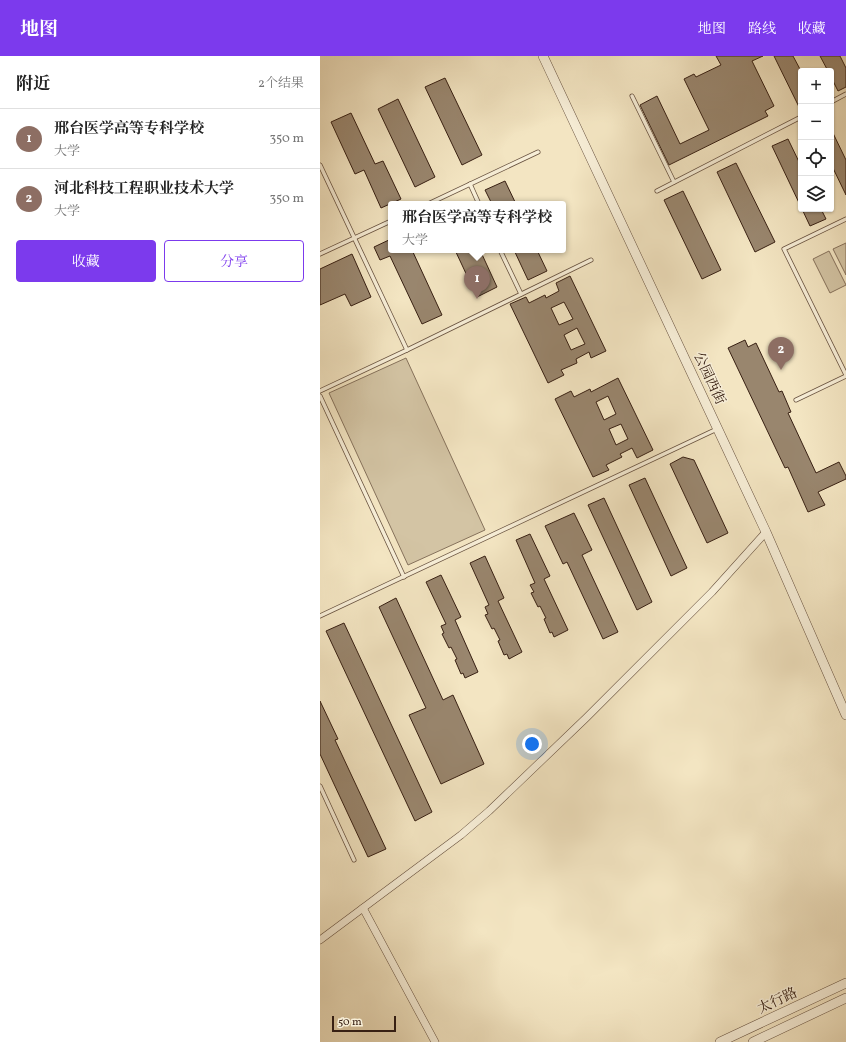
<!DOCTYPE html>
<html lang="zh">
<meta charset="utf-8">
<style>
body{margin:0;font-family:Vollkorn,"Noto Serif SC",serif;background:#f2f2f2;color:#222}
.controls{position:absolute;right:12px;top:12px;display:grid;overflow:hidden;border-radius:4px;box-shadow:0 1px 3px #0004}
.controls button{width:36px;height:36px;display:grid;place-items:center;padding:0;border:0;border-bottom:1px solid #e0e0e0;background:#fff;color:#222;font:20px sans-serif}
.scale{position:absolute;left:12px;bottom:10px;width:64px;box-sizing:border-box;padding-left:4px;border:2px solid #382013;border-top:0;font-size:11px;line-height:14px;white-space:nowrap;color:#382013;-webkit-text-stroke:3px #f7eed7;paint-order:stroke}
.you{position:absolute;left:212px;top:688px;width:14px;height:14px;margin:-10px;border:3px solid #fff;border-radius:50%;background:#1a73e8;box-shadow:0 0 0 6px #1a73e833}
.badge{display:grid;place-items:center;width:26px;height:26px;border-radius:50%;background:#7c3aed;color:#fff;font-size:13px;font-weight:700}
.pin{position:absolute;translate:-50% -33px;filter:drop-shadow(0 1px 2px #0008)}
.pin::after{content:'';position:absolute;top:21px;width:14px;height:12px;background:inherit;clip-path:polygon(0 0,100% 0,50% 100%)}
.popup{position:absolute;left:68px;top:145px;width:178px;height:52px;box-sizing:border-box;display:grid;place-content:center;border-radius:4px;background:#fff;filter:drop-shadow(0 1px 3px #0005);font-size:13px;white-space:nowrap;color:#767676}
.popup b{font-size:15px;color:#222}
.popup::after{content:'';position:absolute;left:50%;top:100%;margin-left:-8px;border:8px solid transparent;border-top-color:#fff}
.list{margin:0;padding:0;list-style:none}
h2{display:flex;justify-content:space-between;align-items:center;height:52px;margin:0;padding:0 16px;font-size:17px}
h2 small{font-size:13px;font-weight:400;color:#767676}
.list li{display:grid;grid-template-columns:26px 1fr auto;gap:12px;align-items:center;box-sizing:border-box;height:60px;padding:0 16px;border-top:1px solid #e0e0e0}
.list b{display:block;font-size:15px;white-space:nowrap}
.list p{margin:0;font-size:13px;white-space:nowrap;color:#767676}
.list em{font-size:13px;font-style:normal;color:#767676}
.actions{display:flex;gap:8px;padding:12px 16px}
.actions a{flex:1;padding:9px 0;border:1px solid #7c3aed;border-radius:4px;text-align:center;font-size:14px;color:#7c3aed}
.actions .main{background:#7c3aed;color:#fff}
.icon{flex:none;width:22px;height:22px;fill:none;stroke:currentColor;stroke-width:2;stroke-linecap:round;stroke-linejoin:round}
.map{position:relative;flex:none;width:526px;height:986px;overflow:hidden}
header{display:flex;align-items:center;gap:24px;box-sizing:border-box;height:56px;padding:0 20px;background:#7c3aed;color:#fff}
header strong{font-size:19px}
nav{display:flex;gap:22px;margin-inline-start:auto;font-size:14px}
main{display:flex}
aside{flex:1;background:#fff}
.map>svg:first-child{display:block}
.green{fill:#d3c4a4;stroke:#86725c}
.building{fill:#99866e;stroke:#382013;fill-rule:evenodd}
.lines{fill:none;stroke-linecap:round;stroke-linejoin:round}
.service-casing{stroke:#67513f;stroke-width:5}
.minor-casing{stroke:#67513f;stroke-width:8}
.tertiary-casing{stroke:#67513f;stroke-width:10}
.service{stroke:#f7eed7;stroke-width:3.5}
.minor{stroke:#f7eed7;stroke-width:7}
.tertiary{stroke:#f7eed7;stroke-width:9}
.labels{text-anchor:middle;stroke-width:3;stroke-linejoin:round;paint-order:stroke}
.street-label{font-size:14px;fill:#382013;stroke:#f7eed7}
</style>
<header>
<strong>地图</strong>
<nav><a>地图</a><a>路线</a><a>收藏</a></nav>
</header>
<main>
<aside>
<h2>附近<small>2个结果</small></h2>
<ul class="list">
<li><span class="badge" style="background:#8d6e63">1</span><div><b>邢台医学高等专科学校</b><p>大学</p></div><em>350 m</em></li>
<li><span class="badge" style="background:#8d6e63">2</span><div><b>河北科技工程职业技术大学</b><p>大学</p></div><em>350 m</em></li>
</ul>
<div class="actions"><a class="main">收藏</a><a>分享</a></div>
</aside>
<div class="map">
<svg width="526" height="986" viewBox="0 0 526 986">
<rect width="100%" height="100%" fill="#f3e5c2"/>
<filter id="stains"><feTurbulence type="fractalNoise" baseFrequency=".005" numOctaves="4"/><feColorMatrix values="0 0 0 0 .2 0 0 0 0 .09 0 0 0 0 .02 0 0 0 .5 -.17"/></filter>
<radialGradient id="worn" r=".72"><stop offset=".6" stop-color="#630" stop-opacity="0"/><stop offset="1" stop-color="#630" stop-opacity=".3"/></radialGradient>
<g class="green">
<polygon points="526,187 526,219 513,193"/>
<polygon points="509,195 526,229 510,237 493,203"/>
<polygon points="86,302 165,474 88,509 9,337"/>
</g>
<g class="building">
<polygon points="396,0 443,0 432,5 454,50 445,55 448,60 349,109 320,49 337,40 360,88 389,74 364,23 374,18 376,21 401,9"/>
<polygon points="454,0 473,0 481,15 481,55"/>
<polygon points="500,0 520,0 526,12 526,31 518,35 511,21 511,15 508,15"/>
<polygon points="125,22 162,99 142,109 105,31"/>
<polygon points="78,43 115,121 95,131 58,53"/>
<polygon points="31,57 55,108 63,105 81,143 61,152 44,114 35,118 11,66"/>
<polygon points="511,73 526,104 526,139 511,108"/>
<polygon points="468,83 481,110 481,151 452,90"/>
<polygon points="416,107 455,186 435,196 397,116"/>
<polygon points="185,125 196,148 172,148 165,134"/>
<polygon points="363,135 401,214 382,223 344,144"/>
<polygon points="482,153 501,153 506,163 490,170"/>
<polygon points="71,183 71,194 92,194 122,259 102,268 70,200 60,204 54,191"/>
<polygon points="135,194 160,194 177,231 157,241"/>
<polygon points="194,194 217,194 227,215 208,224"/>
<polygon points="32,198 51,241 31,250 25,238 0,249 0,213"/>
<path d="M250,220L286,295L271,302L269,296L256,303L257,307L241,314L244,319L228,327L190,248L206,241L209,247L225,239L226,242L239,235L236,227ZM244,246L253,263L239,269L231,252ZM257,272L265,288L251,294L244,279Z"/>
<polygon points="425,284 428,291 436,287 459,336 462,335 471,356 468,357 496,417 519,406 526,420 526,423 498,436 505,449 488,456 468,411 465,412 408,292"/>
<path d="M298,322L333,394L317,402L312,392L300,398L302,401L286,409L289,414L273,421L235,343L251,335L254,341L270,333L271,336ZM288,340L296,358L284,364L276,346ZM301,368L308,383L296,389L289,373Z"/>
<polygon points="363,401 374,404 408,477 387,487 350,408"/>
<polygon points="325,422 367,512 351,520 309,429"/>
<polygon points="284,442 332,546 317,554 268,449"/>
<polygon points="254,457 272,494 262,499 298,576 283,583 247,506 243,508 225,470"/>
<polygon points="210,478 230,520 224,523 248,574 234,581 232,576 230,577 224,563 226,562 220,550 218,551 211,537 214,536 210,529 215,527 196,484"/>
<polygon points="165,500 184,542 178,545 202,596 189,603 187,598 184,599 178,585 180,584 174,572 172,573 165,559 168,558 165,551 169,549 150,507"/>
<polygon points="121,519 141,561 135,564 158,616 145,622 143,617 141,618 135,604 137,603 131,591 129,592 122,578 124,577 121,570 126,568 106,526"/>
<polygon points="76,542 123,644 133,639 164,708 121,728 89,659 106,652 59,551"/>
<polygon points="24,567 112,756 95,765 6,575"/>
<polygon points="0,645 18,683 15,684 66,793 48,801 0,698"/>
</g>
<g class="lines">
<g class="service-casing">
<g id="service">
<polyline points="312,40 354,126"/>
<polyline points="511,46 526,38"/>
<polyline points="0,109 87,294"/>
<polyline points="150,128 159,148"/>
<polyline points="337,135 481,61"/>
<polyline points="108,148 218,96"/>
<polyline points="526,163 464,193 526,319"/>
<polyline points="180,194 201,238"/>
<polyline points="0,198 71,165"/>
<polyline points="0,335 87,294 271,204"/>
<polyline points="0,340 84,521"/>
<polyline points="476,344 526,320"/>
<polyline points="0,560 397,373"/>
<polyline points="0,730 34,804"/>
</g>
</g>
<g class="minor-casing">
<g id="minor">
<polyline points="43,852 115,986"/>
<polyline points="0,884 141,779 169,755 266,662 392,536 446,476"/>
</g>
</g>
<g class="tertiary-casing">
<g id="tertiary">
<polyline points="223,0 446,476 526,659"/>
<polyline points="400,986 526,927"/>
<polyline points="433,986 526,942"/>
</g>
</g>
<use href="#service" class="service"/>
<use href="#minor" class="minor"/>
<use href="#tertiary" class="tertiary"/>
</g>
<g class="labels">
<g class="street-label">
<text transform="translate(390 322) rotate(65)" y="5">公园西街</text>
<text transform="translate(457 944) rotate(-25)" y="5">太行路</text>
</g>
</g>
<rect width="100%" height="100%" filter="url(#stains)"/>
<rect width="100%" height="100%" fill="url(#worn)"/>
</svg>
<div class="controls">
<button>+</button>
<button>−</button>
<button><svg class="icon" aria-label="locate" viewBox="0 0 24 24"><circle cx="12" cy="12" r="6"/><path d="M12 2v4M12 18v4M2 12h4M18 12h4"/></svg></button>
<button><svg class="icon" aria-label="layers" viewBox="0 0 24 24"><path d="M12 4l9 5-9 5-9-5zM3 14l9 5 9-5"/></svg></button>
</div>
<div class="scale">50 m</div>
<div class="you"></div>
<div class="pin badge" style="left:157px;top:243px;background:#8d6e63">1</div>
<div class="popup"><b>邢台医学高等专科学校</b>大学</div>
<div class="pin badge" style="left:461px;top:314px;background:#8d6e63">2</div>
</div>
</main>
